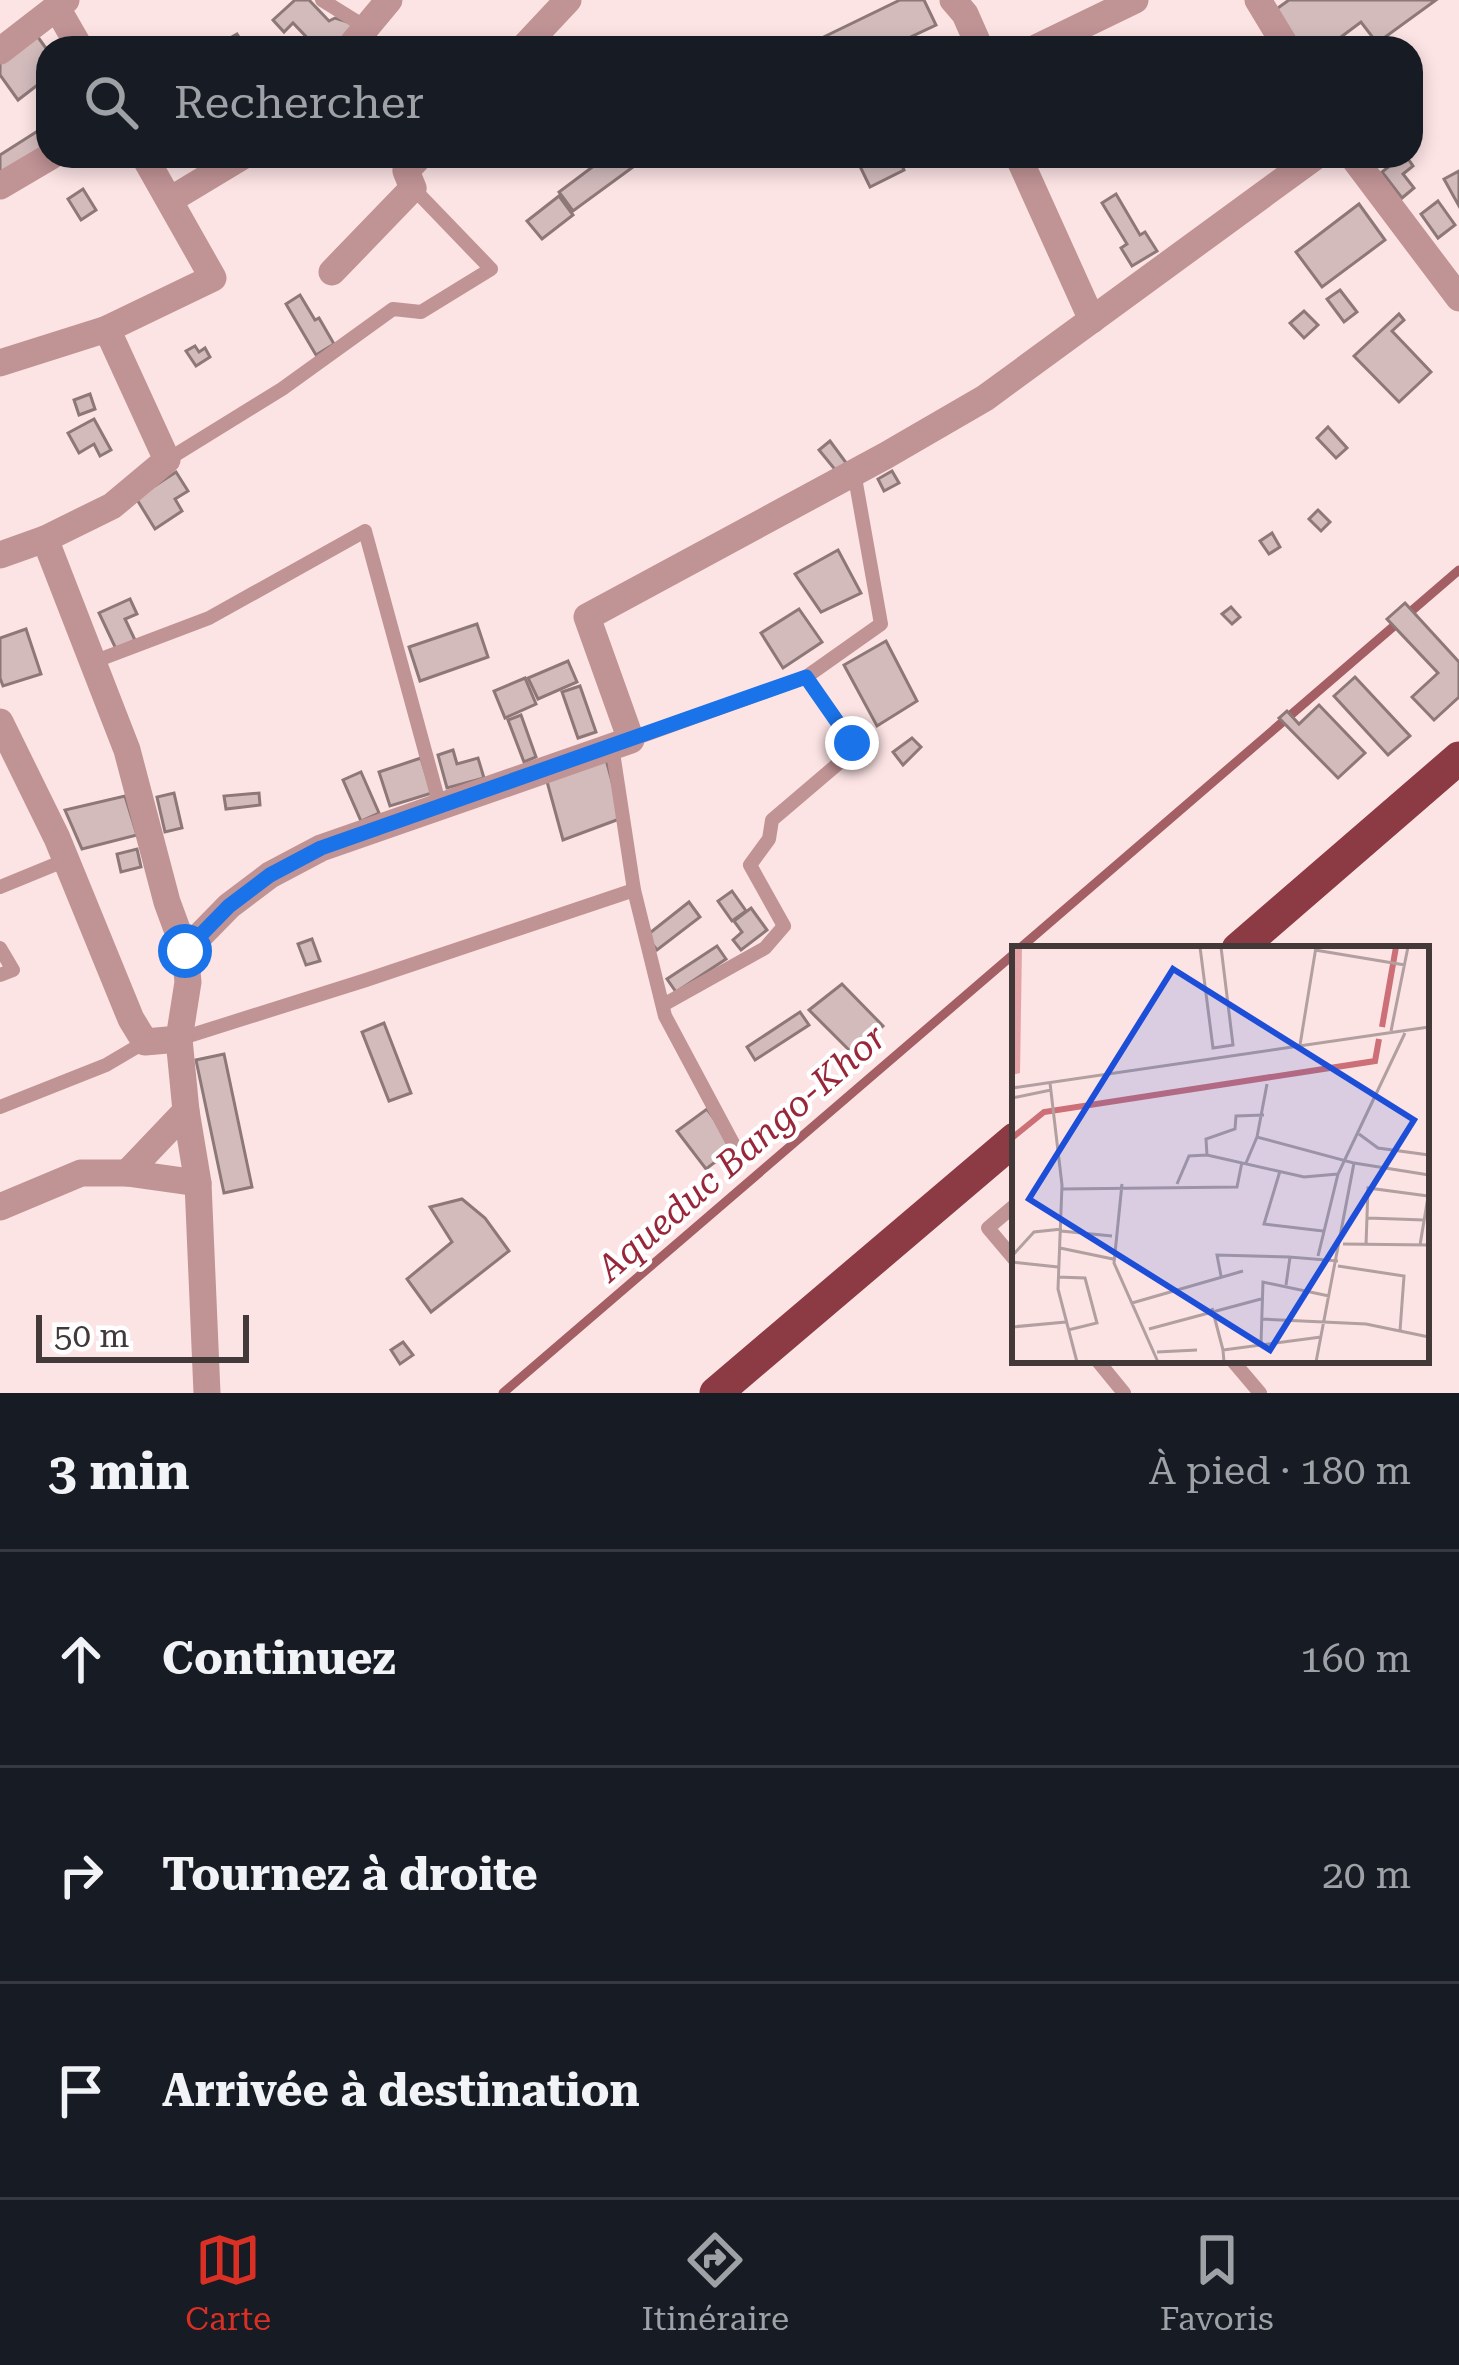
<!DOCTYPE html>
<html lang="fr">
<meta charset="utf-8">
<style>
body{margin:0;font-family:"Roboto Serif",serif;background:#242831;color:#f1f3f6}
.scale{position:absolute;left:36px;bottom:30px;width:213px;box-sizing:border-box;padding-left:12px;border:6px solid #433939;border-top:0;font-size:33px;line-height:42px;white-space:nowrap;color:#433939;-webkit-text-stroke:9px #fff;paint-order:stroke}
.stop{position:absolute;width:36px;height:36px;margin:-27px;border:9px solid #1a73e8;border-radius:50%;background:#fff}
.stop.end{background:#1a73e8;border-color:#fff;box-shadow:0 3px 12px #0008}
.list{margin:0;padding:0;list-style:none}
h2{display:flex;justify-content:space-between;align-items:center;height:156px;margin:0;padding:0 48px;font-size:51px}
h2 small{font-size:39px;font-weight:400;color:#9ea1a6}
.list li{display:grid;grid-template-columns:78px 1fr auto;gap:36px;align-items:center;box-sizing:border-box;height:216px;padding:0 48px;border-top:3px solid #363941}
.list b{display:block;font-size:45px;white-space:nowrap}
.list em{font-size:39px;font-style:normal;color:#9ea1a6}
.icon{flex:none;width:66px;height:66px;fill:none;stroke:currentColor;stroke-width:2;stroke-linecap:round;stroke-linejoin:round}
.map{position:relative;flex:none;width:1459px;height:1393px;overflow:hidden}
.search{position:absolute;background:#171b24;box-shadow:0 6px 18px #0003;left:36px;right:36px;top:36px;height:132px;display:flex;align-items:center;gap:30px;box-sizing:border-box;padding:0 42px;border-radius:36px;color:#9ea1a6;font-size:45px}
.sheet{height:804px;background:#171b24}
nav{display:flex;justify-content:space-around;align-items:center;box-sizing:border-box;height:168px;border-top:3px solid #363941;background:#171b24;font-size:33px;color:#9ea1a6}
nav a{display:grid;justify-items:center;gap:6px}
nav .on{color:#d93025}
.map>svg:first-child{display:block}
.lines{fill:none;stroke-linecap:round;stroke-linejoin:round}
.stream{stroke:#a45f64;stroke-width:9}
.building{fill:#d3bbbc;stroke:#8d7777;stroke-width:3}
.service{stroke:#c09395;stroke-width:14}
.minor{stroke:#c09395;stroke-width:27}
.trunk{stroke:#8c3a44;stroke-width:33}
.route{stroke:#1a73e8;stroke-width:15}
.labels{text-anchor:middle;stroke-width:9;stroke-linejoin:round;paint-order:stroke}
.water-label{font-size:36px;font-style:italic;fill:#99273a;stroke:#fff}
.inset-river{fill:none;stroke:#cd6f76;stroke-width:6}
.inset-road{fill:none;stroke:#b29fa0;stroke-width:3}
.view{fill:#1d4ed8;fill-opacity:0.15;stroke:#1d4ed8;stroke-width:6}
.inset-edge{fill:none;stroke:#433939;stroke-width:6}
</style>
<div class="map">
<svg width="1459" height="1393" viewBox="0 0 1459 1393">
<rect width="100%" height="100%" fill="#fce3e4"/>
<g class="lines">
<g class="stream">
<polyline points="1019,949 1459,570"/>
<polyline points="503,1393 1015,953"/>
</g>
</g>
<g class="building">
<polygon points="295,0 309,0 329,21 335,18 367,28 341,48 317,48 293,23 284,32 273,20"/>
<polygon points="900,0 924,0 936,25 887,48 801,48"/>
<polygon points="1289,0 1436,0 1377,43 1361,22 1341,37 1343,48 1286,48 1264,18"/>
<polygon points="35,33 48,51 48,77 18,100 0,75 0,59"/>
<polygon points="237,34 246,48 226,48 223,42"/>
<polygon points="44,127 48,133 48,146 0,176 0,155"/>
<polygon points="607,156 648,156 573,211 559,192"/>
<polygon points="855,156 898,156 904,170 870,187"/>
<polygon points="1402,156 1406,156 1413,166 1403,174 1414,188 1402,198 1382,172"/>
<polygon points="1459,171 1459,206 1444,179"/>
<polygon points="83,189 96,210 81,220 68,199"/>
<polygon points="1116,194 1140,235 1145,232 1157,251 1132,266 1121,248 1127,244 1102,203"/>
<polygon points="559,196 573,215 542,239 527,221"/>
<polygon points="1438,201 1455,225 1438,238 1421,214"/>
<polygon points="1359,204 1385,240 1322,287 1296,252"/>
<polygon points="1340,290 1357,312 1344,322 1327,299"/>
<polygon points="300,295 315,320 319,318 334,344 316,355 286,304"/>
<polygon points="1304,311 1318,325 1304,338 1290,323"/>
<polygon points="1399,314 1404,320 1392,331 1431,372 1399,402 1354,356"/>
<polygon points="195,346 199,352 205,348 210,357 196,366 186,351"/>
<polygon points="90,394 95,409 79,415 74,400"/>
<polygon points="94,419 111,450 100,456 94,444 79,453 68,433"/>
<polygon points="1328,427 1347,448 1336,458 1317,438"/>
<polygon points="830,441 847,464 837,472 819,450"/>
<polygon points="892,471 899,483 884,491 878,479"/>
<polygon points="176,472 188,491 175,499 182,511 155,529 136,498"/>
<polygon points="1318,510 1330,522 1321,531 1309,519"/>
<polygon points="1272,533 1280,547 1269,554 1260,541"/>
<polygon points="838,550 861,593 821,612 795,574"/>
<polygon points="130,599 137,614 125,619 135,640 116,649 99,613"/>
<polygon points="1405,603 1459,662 1459,697 1434,720 1412,697 1438,673 1387,619"/>
<polygon points="1231,607 1240,617 1232,624 1222,614"/>
<polygon points="799,609 822,642 783,668 761,633"/>
<polygon points="477,624 488,657 420,681 409,647"/>
<polygon points="26,629 41,674 3,686 0,678 0,638"/>
<polygon points="886,641 917,701 877,726 844,665"/>
<polygon points="568,661 577,682 538,699 528,678"/>
<polygon points="1355,677 1410,736 1388,755 1334,696"/>
<polygon points="525,678 536,704 505,718 494,691"/>
<polygon points="580,686 596,732 578,738 562,692"/>
<polygon points="1319,705 1365,753 1338,778 1279,718 1287,711 1299,724"/>
<polygon points="521,715 536,757 524,762 508,720"/>
<polygon points="912,738 921,747 903,765 893,752"/>
<polygon points="453,750 457,764 478,758 484,778 447,788 438,755"/>
<polygon points="605,756 622,818 563,840 546,778"/>
<polygon points="421,758 432,793 390,806 379,772"/>
<polygon points="361,772 379,813 361,821 343,780"/>
<polygon points="174,793 182,828 165,832 157,797"/>
<polygon points="259,793 260,805 226,809 224,796"/>
<polygon points="125,796 137,835 82,849 65,810"/>
<polygon points="137,849 141,867 121,872 117,854"/>
<polygon points="732,891 746,911 732,921 718,901"/>
<polygon points="689,902 700,917 657,950 646,936"/>
<polygon points="751,908 767,930 741,950 733,940 742,932 734,921"/>
<polygon points="312,939 320,961 306,965 298,944"/>
<polygon points="717,946 726,959 676,992 667,979"/>
<polygon points="842,984 883,1026 853,1054 809,1010"/>
<polygon points="800,1012 809,1025 755,1060 747,1047"/>
<polygon points="384,1023 411,1093 389,1101 362,1032"/>
<polygon points="224,1054 252,1187 224,1193 196,1060"/>
<polygon points="707,1109 735,1147 706,1169 677,1131"/>
<polygon points="462,1199 485,1218 509,1251 431,1312 407,1279 452,1242 430,1207"/>
<polygon points="403,1342 413,1355 400,1364 391,1350"/>
</g>
<g class="lines">
<g class="service">
<polyline points="322,0 367,28"/>
<polyline points="167,460 282,389 393,309 421,312 491,269 413,188"/>
<polyline points="93,662 209,618 365,531 440,806"/>
<polyline points="631,740 806,677 881,624 854,472"/>
<polyline points="0,887 66,860"/>
<polyline points="634,890 665,1016 735,1147"/>
<polyline points="0,948 13,970 0,975"/>
<polyline points="663,1005 765,948 784,926 750,865 769,839 772,820 846,757 852,743 806,677"/>
<polyline points="179,1039 366,980 634,890 612,746"/>
<polyline points="0,1107 106,1065 145,1042"/>
<polyline points="1015,1205 988,1228 1015,1260"/>
<polyline points="1097,1360 1124,1393"/>
<polyline points="1232,1360 1260,1393"/>
</g>
<g class="minor">
<polyline points="953,0 965,14 980,48"/>
<polyline points="1258,0 1287,48"/>
<polyline points="57,8 80,48"/>
<polyline points="349,48 389,0"/>
<polyline points="523,48 568,0"/>
<polyline points="1036,48 1135,0"/>
<polyline points="0,51 66,0"/>
<polyline points="1018,156 1092,320"/>
<polyline points="1352,156 1459,298"/>
<polyline points="0,186 51,156"/>
<polyline points="170,200 243,156"/>
<polyline points="332,272 413,188 406,171 420,156"/>
<polyline points="0,363 107,329 213,278 144,156"/>
<polyline points="45,539 127,750 167,902 185,951 188,982 179,1039 186,1111 198,1183 207,1393"/>
<polyline points="0,555 45,539 112,506 167,460 107,329"/>
<polyline points="0,722 57,838 131,1019 145,1042 179,1039"/>
<polyline points="185,951 229,906 270,875 321,848 631,740 587,617 885,456 985,398 1316,156"/>
<polyline points="127,1173 186,1111"/>
<polyline points="0,1207 81,1173 127,1173 198,1183"/>
</g>
<g class="trunk">
<polyline points="1238,949 1459,758"/>
<polyline points="716,1393 1015,1139"/>
</g>
</g>
<g class="lines">
<polyline class="route" points="185,951 229,906 270,875 321,848 806,677 852,743"/>
</g>
<g class="labels">
<g class="water-label">
<text transform="translate(741 1152) rotate(-41)" y="13">Aqueduc Bango-Khor</text>
</g>
</g>
<g transform="translate(1012 946)">
<rect width="417" height="417" fill="#fce3e4"/>
<path d="M0,1H10L8,127L0,129Z" fill="#e4a4a7"/>
<path class="inset-river" d="M370,81L384,1M0,192L32,166L363,115L367,93"/>
<path class="inset-road" d="M188,1L201,102L221,99L209,1M303,4L393,19M379,85L396,1M288,99L304,1M38,137L50,239L46,343L65,416M0,142L417,81M0,152L39,144M347,188L366,202L417,209M245,191L255,138M195,209L194,193L223,183L224,170L252,169M234,217L245,191L342,217L304,416M342,217L417,229M268,225L252,278L311,285M110,238L102,317L146,416M165,238L177,210L195,209L292,231L326,228M50,243L225,241L230,216M356,272L412,274M49,285L100,290M331,298L417,299M354,299L356,242L416,250M408,299L416,251M48,302L101,313M0,310L22,286L50,283M306,310L326,228L393,87M0,316L46,321M326,320L392,330L388,385M209,330L205,309L278,311M45,331L73,332L85,377L56,384M274,339L278,311L326,315M120,357L231,325M200,362L211,404M250,373L354,378L417,391M0,381L54,376M137,383L249,353M249,397L251,336L317,350M145,406L185,404M212,416L211,404L309,391"/>
<path class="view" d="M161,23L402,174L258,404L17,253Z"/>
<rect width="417" height="417" class="inset-edge"/>
</g>
</svg>
<div class="scale">50 m</div>
<div class="stop" style="left:185px;top:951px"></div>
<div class="stop end" style="left:852px;top:743px"></div>
<div class="search"><svg class="icon" aria-label="search" viewBox="0 0 24 24"><circle cx="10" cy="10" r="6"/><path d="M15 15l6 6"/></svg>Rechercher</div>
</div>
<section class="sheet">
<h2>3 min<small>À pied · 180 m</small></h2>
<ul class="list">
<li><svg class="icon" aria-label="ahead" viewBox="0 0 24 24"><path d="M12 20V5M6 11l6-6 6 6"/></svg><div><b>Continuez</b></div><em>160 m</em></li>
<li><svg class="icon" aria-label="right" viewBox="0 0 24 24"><path d="M7 20v-9h11M14 6l5 5-5 5"/></svg><div><b>Tournez à droite</b></div><em>20 m</em></li>
<li><svg class="icon" aria-label="arrive" viewBox="0 0 24 24"><path d="M6 21V4h12l-3 4 3 4H6"/></svg><div><b>Arrivée à destination</b></div></li>
</ul>
</section>
<nav>
<a class="on"><svg class="icon" aria-label="map" viewBox="0 0 24 24"><path d="M3 6l6-2 6 2 6-2v14l-6 2-6-2-6 2zM9 4v14M15 6v14"/></svg>Carte</a>
<a><svg class="icon" aria-label="directions" viewBox="0 0 24 24"><path d="M12 3l9 9-9 9-9-9zM9 14v-3h6M13 9l2 2-2 2"/></svg>Itinéraire</a>
<a><svg class="icon" aria-label="saved" viewBox="0 0 24 24"><path d="M7 4h10v16l-5-4-5 4z"/></svg>Favoris</a>
</nav>
